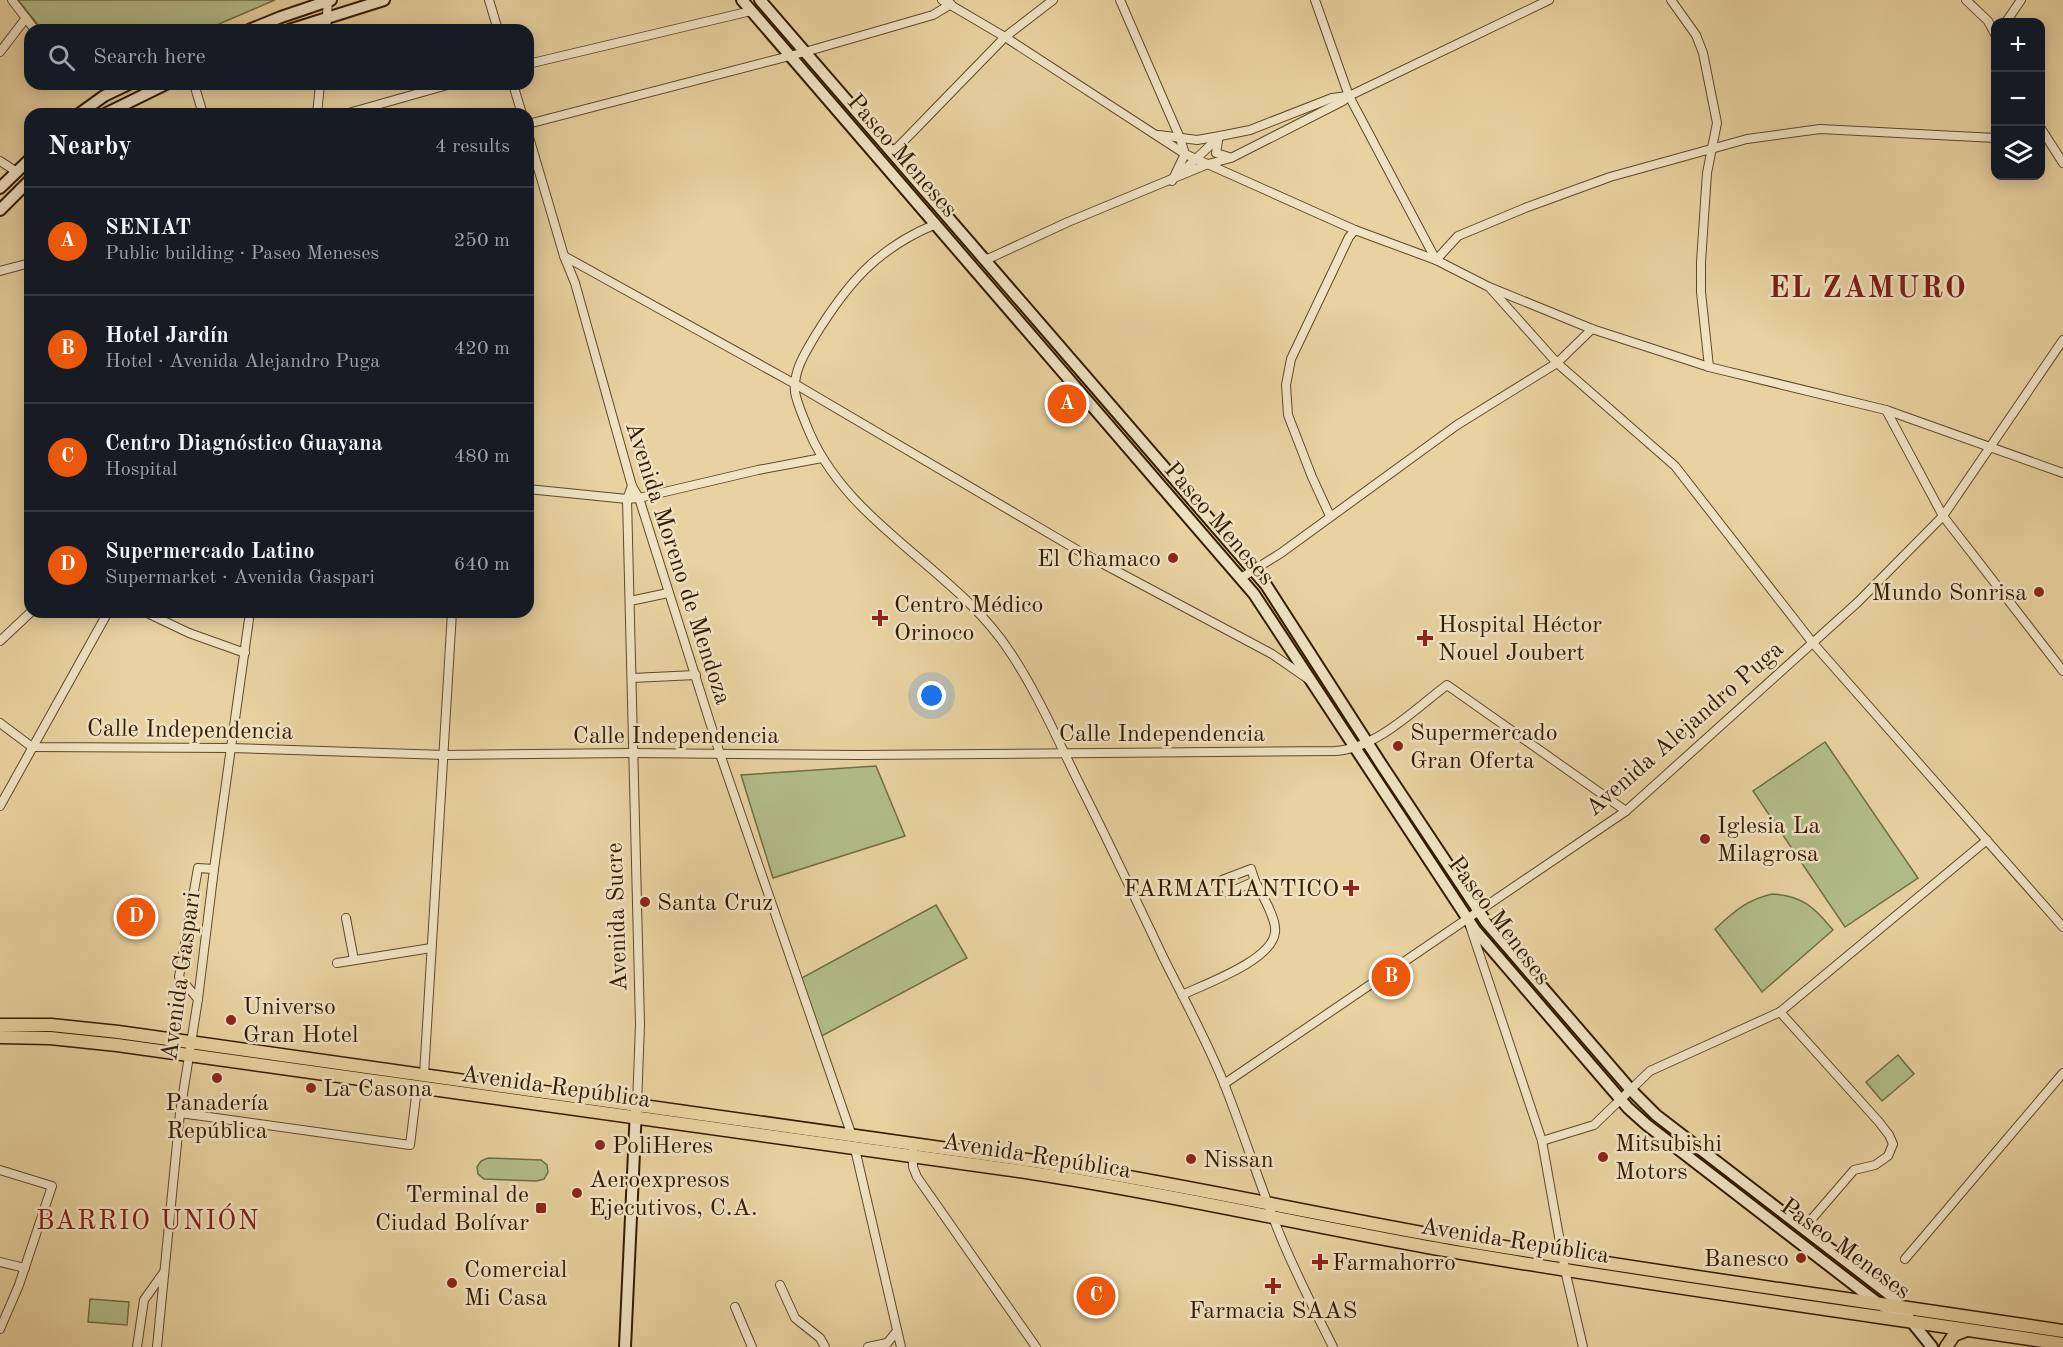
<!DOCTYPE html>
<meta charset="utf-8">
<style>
body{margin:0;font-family:"Old Standard TT",serif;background:#242831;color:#f1f3f6}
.controls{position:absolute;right:18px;top:18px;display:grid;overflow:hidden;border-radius:12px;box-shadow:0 3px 15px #0003}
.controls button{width:54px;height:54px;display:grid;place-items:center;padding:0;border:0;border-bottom:2px solid #363941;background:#171b24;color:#f1f3f6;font:30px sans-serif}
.you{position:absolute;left:932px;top:696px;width:21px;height:21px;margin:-15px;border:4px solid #fff;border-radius:50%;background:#1a73e8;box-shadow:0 0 0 9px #1a73e833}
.badge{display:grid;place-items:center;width:39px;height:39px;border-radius:50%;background:#ea580c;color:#fff;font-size:20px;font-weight:700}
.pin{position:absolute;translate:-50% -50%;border:3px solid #fff;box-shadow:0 2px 6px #0006}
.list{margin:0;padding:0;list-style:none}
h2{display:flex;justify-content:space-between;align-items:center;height:78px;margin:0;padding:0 24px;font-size:26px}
h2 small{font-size:20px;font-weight:400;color:#9ea1a6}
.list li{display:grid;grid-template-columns:39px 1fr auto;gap:18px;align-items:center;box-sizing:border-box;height:108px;padding:0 24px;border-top:2px solid #363941}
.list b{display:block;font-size:22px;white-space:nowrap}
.list p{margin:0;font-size:20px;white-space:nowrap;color:#9ea1a6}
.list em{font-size:20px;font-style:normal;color:#9ea1a6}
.icon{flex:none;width:33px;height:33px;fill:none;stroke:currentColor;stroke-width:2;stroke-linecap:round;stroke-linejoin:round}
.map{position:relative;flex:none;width:2063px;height:1347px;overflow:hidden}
.search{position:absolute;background:#171b24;box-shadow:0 3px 15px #0003;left:24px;top:24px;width:510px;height:66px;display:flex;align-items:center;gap:15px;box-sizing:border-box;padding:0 21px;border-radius:18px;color:#9ea1a6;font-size:22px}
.panel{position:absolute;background:#171b24;box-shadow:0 3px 15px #0003;left:24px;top:108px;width:510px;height:510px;border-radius:18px}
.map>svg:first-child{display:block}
.green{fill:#b2bd88;stroke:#726c44;stroke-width:1.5}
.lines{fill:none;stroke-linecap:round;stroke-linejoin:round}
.street-casing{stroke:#604828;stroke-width:10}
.secondary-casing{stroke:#331a00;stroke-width:14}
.primary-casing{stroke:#331a00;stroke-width:15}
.street{stroke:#f0e2c2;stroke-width:8}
.secondary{stroke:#f0e2c2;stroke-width:10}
.primary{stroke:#e8d2a1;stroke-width:12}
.poi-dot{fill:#8f2418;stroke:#f0e2c2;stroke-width:2}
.labels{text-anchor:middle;stroke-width:5;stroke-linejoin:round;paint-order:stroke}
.street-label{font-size:24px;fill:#331a00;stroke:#f0e2c2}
.poi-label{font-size:24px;fill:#331a00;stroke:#f0e2c2;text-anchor:start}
.quarter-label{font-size:27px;letter-spacing:1.5px;fill:#7a1f14;stroke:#f0e2c2}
.district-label{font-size:30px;font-weight:bold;letter-spacing:1.5px;fill:#7a1f14;stroke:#f0e2c2}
</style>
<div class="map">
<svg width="2063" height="1347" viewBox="0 0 2063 1347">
<rect width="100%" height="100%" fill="#e8d2a1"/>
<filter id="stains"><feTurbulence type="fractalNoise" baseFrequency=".00333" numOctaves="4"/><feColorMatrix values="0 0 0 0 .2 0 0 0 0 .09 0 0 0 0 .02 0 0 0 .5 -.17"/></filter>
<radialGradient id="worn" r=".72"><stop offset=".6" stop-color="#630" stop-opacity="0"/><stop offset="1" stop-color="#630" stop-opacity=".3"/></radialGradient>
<g class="green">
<polygon points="18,0 275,0 205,30 42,30"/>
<polygon points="1825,742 1918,878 1845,927 1753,791"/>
<polygon points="876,766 905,836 773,878 741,775"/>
<path d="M1772,894C1802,895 1815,908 1833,930L1762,992L1715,929C1734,912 1746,900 1772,894Z"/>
<polygon points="936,905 967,958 818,1038 798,980"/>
<polygon points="1898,1055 1914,1074 1882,1101 1866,1082"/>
<polygon points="488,1158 541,1160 547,1165 548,1172 544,1179 537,1181 484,1179 478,1174 477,1167 481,1161"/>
<polygon points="90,1299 129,1302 127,1325 88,1322"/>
</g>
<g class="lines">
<g class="street-casing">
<g id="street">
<polyline points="12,0 35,30"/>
<polyline points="489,0 498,30"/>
<polyline points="942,0 1005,37 1185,154 1355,230 1436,260 1489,287 1592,329 1709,367 1886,410 2063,473"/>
<polyline points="1120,0 1180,138 1185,154 1172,181"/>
<polyline points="1315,0 1349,96 1436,260 1458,236 1525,208 1610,177 1747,139 1820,129 1996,138"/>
<polyline points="1671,0 1696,35 1703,53 1717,123 1707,173 1701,262 1701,292 1709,367"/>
<polyline points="1966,0 1988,21 1996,36"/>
<polyline points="2006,22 2021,0"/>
<polyline points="326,30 328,0"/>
<polyline points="0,52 26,18"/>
<polyline points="528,64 751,11"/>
<polyline points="194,84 203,114"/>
<polyline points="513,84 522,114"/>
<polyline points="317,114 320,84"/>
<polyline points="345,114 451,84"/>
<polyline points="528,124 805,52 933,15 951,4"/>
<polyline points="2040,127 2063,163"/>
<polyline points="528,134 564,256 575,283 632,486 639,498 720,754 852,1136"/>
<polyline points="1159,135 1197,140 1220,136 1250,130 1332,98 1347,96"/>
<polyline points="1218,141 1216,153 1229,157"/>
<polyline points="891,150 897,148 1005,37 1053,0"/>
<polyline points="0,161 17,172"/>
<polyline points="1179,175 1220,136"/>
<path d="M936,224C877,248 847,284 815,336C805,353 793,371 795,392C797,403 802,414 806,424C844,524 954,566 1010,652C1040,697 1061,748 1085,795C1112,849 1138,904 1164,959C1185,1001 1208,1043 1225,1086C1243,1132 1258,1179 1276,1225C1292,1267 1313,1307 1333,1347"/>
<polyline points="564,256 795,384 1079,551 1272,654 1308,679"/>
<polyline points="983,259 990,258 1068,222 1208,164 1231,158 1343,101 1349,96 1549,0"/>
<polyline points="0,271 30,263"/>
<polyline points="1490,288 1557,363 1675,466 1812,642 2063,927"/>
<polyline points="1886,410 1943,516 2063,671"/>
<polyline points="632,486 627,499 640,1024 637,1106"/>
<polyline points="528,489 627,499 639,498 758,470 822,458"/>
<polyline points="1330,516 1312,477 1288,415 1286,385 1291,359 1349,237 1355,230"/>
<polyline points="1241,578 1281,553 1457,425 1557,363 1592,329"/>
<polyline points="630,601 668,593"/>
<polyline points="145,612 189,633 245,653"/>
<polyline points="0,641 31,612"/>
<polyline points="632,678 696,675"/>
<path d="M0,723L32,747L230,748L445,755L632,753L859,755L1335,751C1376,749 1415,709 1447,685L1626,811"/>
<polyline points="0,806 108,612"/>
<polygon points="1251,869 1255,881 1228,893 1222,880"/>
<polyline points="346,918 354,960"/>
<polyline points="1470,926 1542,1141 1565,1270 1583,1347"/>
<polyline points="337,963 431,948"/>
<path d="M1182,995C1205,984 1273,960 1275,932C1277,919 1261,893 1255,881"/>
<polyline points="198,999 179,977 198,868 214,869"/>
<polyline points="1780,1012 1879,1122 1889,1135 1893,1144 1888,1156 1875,1165 1854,1170 1804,1228"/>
<polyline points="424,1075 452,612"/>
<polyline points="1224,1084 1626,811 1858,602 1943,516 2063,340"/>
<polyline points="180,1113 410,1145 417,1088"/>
<polyline points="1542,1141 1594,1125 1650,1071 1780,1012 1987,840"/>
<polyline points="913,1144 913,1167 917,1177 1036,1347"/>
<polyline points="855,1149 901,1347"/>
<polyline points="0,1170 52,1186 19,1285 0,1329"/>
<polyline points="1905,1259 2063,1073"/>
<polyline points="0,1262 25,1268"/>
<polyline points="780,1285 795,1318 820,1338 825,1347"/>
<polyline points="735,1307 752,1347"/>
<polyline points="137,1347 144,1300 164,1272"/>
<polyline points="157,1347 180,1113 198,999 214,869 250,612"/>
<polyline points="868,1347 887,1343"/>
<polyline points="884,1347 897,1331"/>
</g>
</g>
<g class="secondary-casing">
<g id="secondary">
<polyline points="742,0 1254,594 1475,930 1628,1108 1647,1125 1879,1304 1910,1320"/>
<polyline points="760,0 1266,585 1383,767 1486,922 1631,1090 1656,1115 1890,1295 1932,1347"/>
<polyline points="249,30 281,17 331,0"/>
<polyline points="289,30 384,0"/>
<polyline points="79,114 104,96 129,84"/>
<polyline points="105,114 166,84"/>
<polyline points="0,188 30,159"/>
<polyline points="0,210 30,180"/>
<polyline points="625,1347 636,1109"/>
</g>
</g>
<g class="primary-casing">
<g id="primary">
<path d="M0,1025H51L118,1032L1027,1160C1175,1182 1321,1216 1468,1241C1666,1274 1865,1301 2063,1331"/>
<path d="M0,1037L50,1038L117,1045L1026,1172C1172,1194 1316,1228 1462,1253C1662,1287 1863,1314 2063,1344"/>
<polyline points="1946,1347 1954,1335 1967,1330"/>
</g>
</g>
<use href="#street" class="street"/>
<use href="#secondary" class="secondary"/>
<use href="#primary" class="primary"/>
</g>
<g class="poi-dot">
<circle cx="1173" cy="558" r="6"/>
<circle cx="2039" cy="592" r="6"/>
<path d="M877 609h6v6h6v6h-6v6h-6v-6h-6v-6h6z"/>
<path d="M1422 629h6v6h6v6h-6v6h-6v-6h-6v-6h6z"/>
<circle cx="1398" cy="746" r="6"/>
<circle cx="1705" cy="839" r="6"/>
<path d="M1348 879h6v6h6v6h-6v6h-6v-6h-6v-6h6z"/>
<circle cx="645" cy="902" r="6"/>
<circle cx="231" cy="1020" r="6"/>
<circle cx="217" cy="1078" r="6"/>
<circle cx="311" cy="1088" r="6"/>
<circle cx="600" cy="1145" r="6"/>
<circle cx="1603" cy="1157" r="6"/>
<circle cx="1191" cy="1159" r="6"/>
<circle cx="577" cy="1193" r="6"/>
<rect x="535" y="1202" width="12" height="12" rx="3"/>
<circle cx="1801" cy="1258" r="6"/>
<path d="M1317 1253h6v6h6v6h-6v6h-6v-6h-6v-6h6z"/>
<circle cx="452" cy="1283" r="6"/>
<path d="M1270 1277h6v6h6v6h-6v6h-6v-6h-6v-6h6z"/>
</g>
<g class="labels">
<g class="street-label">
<text transform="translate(903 155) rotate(49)" y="8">Paseo Meneses</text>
<text transform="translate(1220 523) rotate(49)" y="8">Paseo Meneses</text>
<text transform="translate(679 563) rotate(72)" y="8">Avenida Moreno de Mendoza</text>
<text transform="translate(1684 728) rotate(-41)" y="8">Avenida Alejandro Puga</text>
<text transform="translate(190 729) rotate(1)" y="8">Calle Independencia</text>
<text x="1162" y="741">Calle Independencia</text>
<text x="676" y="743">Calle Independencia</text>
<text transform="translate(616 917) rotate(-92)" y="8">Avenida Sucre</text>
<text transform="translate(1500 920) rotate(53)" y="8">Paseo Meneses</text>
<text transform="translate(180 976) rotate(-82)" y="8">Avenida Gaspari</text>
<text transform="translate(556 1086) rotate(8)" y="8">Avenida República</text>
<text transform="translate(1037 1155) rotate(9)" y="8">Avenida República</text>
<text transform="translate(1515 1240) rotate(9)" y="8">Avenida República</text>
<text transform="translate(1846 1248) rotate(36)" y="8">Paseo Meneses</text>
</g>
<g class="poi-label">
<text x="1161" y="566" text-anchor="end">El Chamaco</text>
<text x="2027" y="600" text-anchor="end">Mundo Sonrisa</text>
<text x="894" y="612">Centro Médico<tspan x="894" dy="28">Orinoco</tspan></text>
<text x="1438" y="632">Hospital Héctor<tspan x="1438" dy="28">Nouel Joubert</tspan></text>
<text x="1410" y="740">Supermercado<tspan x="1410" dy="28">Gran Oferta</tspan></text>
<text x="1717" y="833">Iglesia La<tspan x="1717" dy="28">Milagrosa</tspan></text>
<text x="1339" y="896" text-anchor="end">FARMATLANTICO</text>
<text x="657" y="910">Santa Cruz</text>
<text x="243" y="1014">Universo<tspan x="243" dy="28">Gran Hotel</tspan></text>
<text x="323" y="1096">La Casona</text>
<text x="217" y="1110" text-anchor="middle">Panadería<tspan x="217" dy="28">República</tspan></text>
<text x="1615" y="1151">Mitsubishi<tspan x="1615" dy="28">Motors</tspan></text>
<text x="612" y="1153">PoliHeres</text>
<text x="1203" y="1167">Nissan</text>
<text x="589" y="1187">Aeroexpresos<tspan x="589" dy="28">Ejecutivos, C.A.</tspan></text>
<text x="529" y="1202" text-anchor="end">Terminal de<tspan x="529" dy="28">Ciudad Bolívar</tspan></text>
<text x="1789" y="1266" text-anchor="end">Banesco</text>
<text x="1332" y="1270">Farmahorro</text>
<text x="464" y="1277">Comercial<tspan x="464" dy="28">Mi Casa</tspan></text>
<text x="1273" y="1318" text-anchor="middle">Farmacia SAAS</text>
</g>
<g class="quarter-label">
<text x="148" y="1229">BARRIO UNIÓN</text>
</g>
<g class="district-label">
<text x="1868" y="297">EL ZAMURO</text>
</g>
</g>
<rect width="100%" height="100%" filter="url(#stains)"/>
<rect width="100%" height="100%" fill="url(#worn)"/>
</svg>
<div class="controls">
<button>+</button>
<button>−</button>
<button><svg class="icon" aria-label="layers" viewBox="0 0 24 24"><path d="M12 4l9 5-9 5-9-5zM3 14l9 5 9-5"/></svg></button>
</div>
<div class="you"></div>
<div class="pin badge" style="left:1067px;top:404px">A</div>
<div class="pin badge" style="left:1391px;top:977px">B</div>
<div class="pin badge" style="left:1096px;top:1296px">C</div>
<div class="pin badge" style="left:136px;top:917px">D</div>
<div class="search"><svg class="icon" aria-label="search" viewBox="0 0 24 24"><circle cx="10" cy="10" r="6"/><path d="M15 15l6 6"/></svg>Search here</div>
<section class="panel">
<h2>Nearby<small>4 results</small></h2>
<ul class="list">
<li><span class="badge">A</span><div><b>SENIAT</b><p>Public building · Paseo Meneses</p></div><em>250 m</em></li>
<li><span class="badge">B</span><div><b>Hotel Jardín</b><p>Hotel · Avenida Alejandro Puga</p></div><em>420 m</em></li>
<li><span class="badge">C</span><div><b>Centro Diagnóstico Guayana</b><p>Hospital</p></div><em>480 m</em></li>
<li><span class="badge">D</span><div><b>Supermercado Latino</b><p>Supermarket · Avenida Gaspari</p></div><em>640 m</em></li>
</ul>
</section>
</div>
